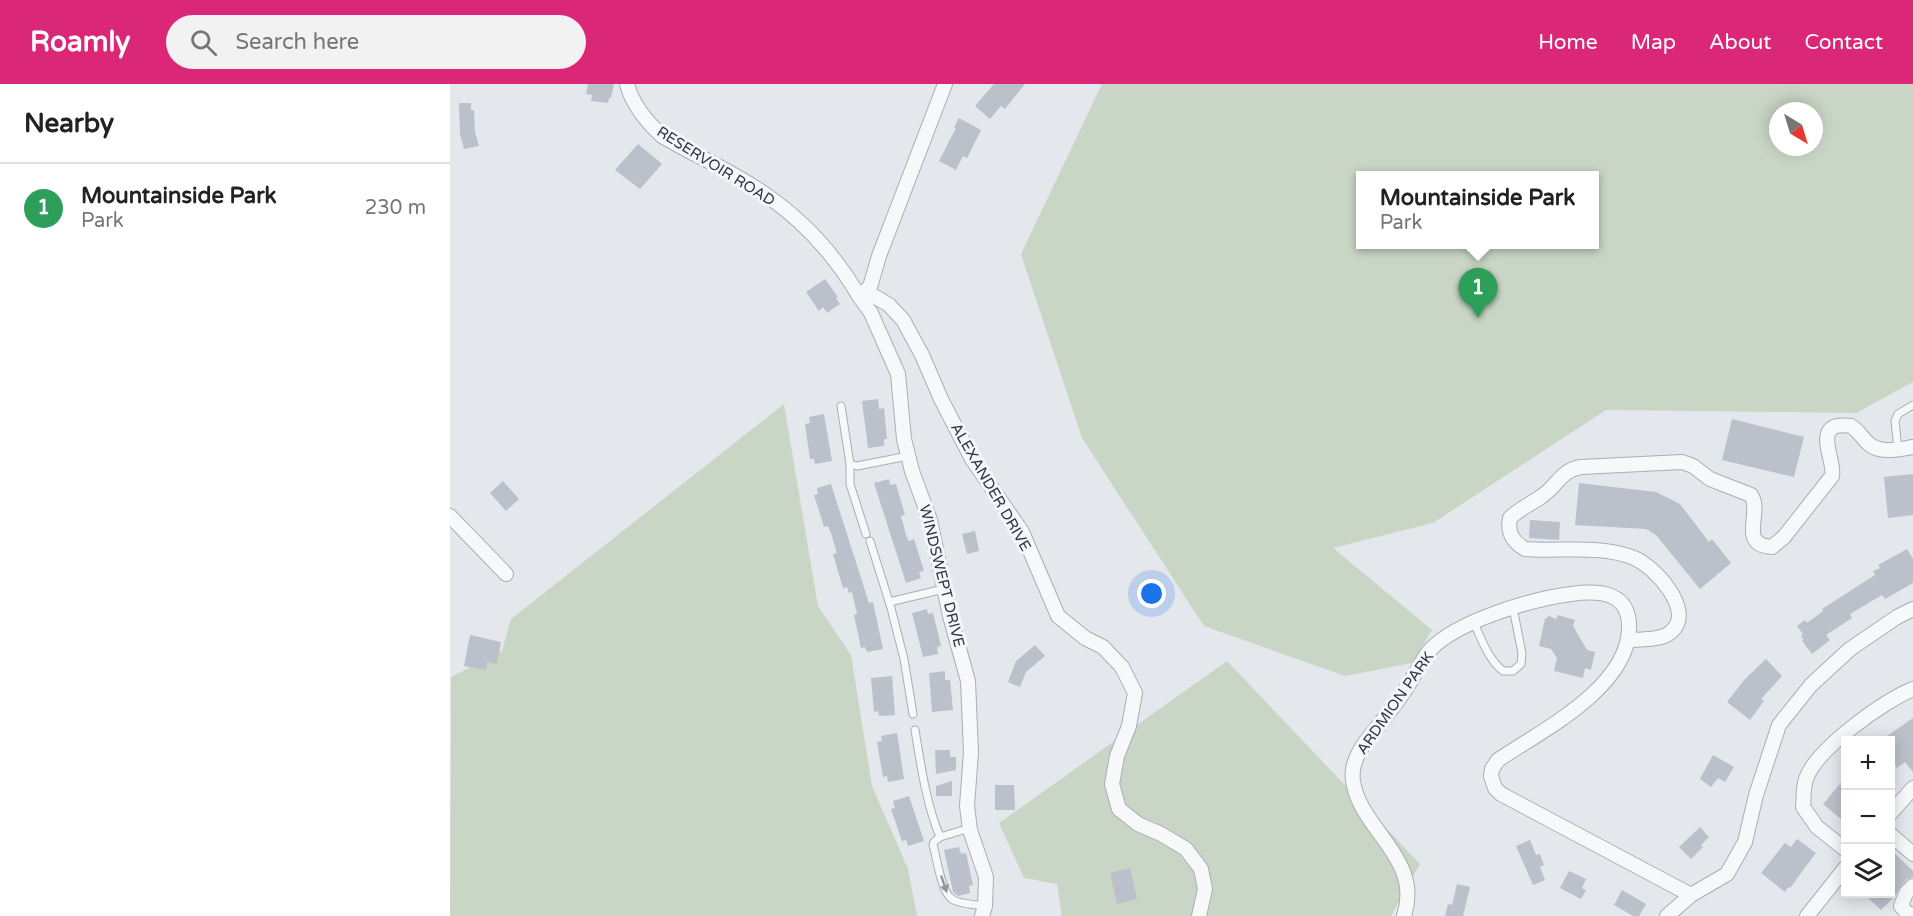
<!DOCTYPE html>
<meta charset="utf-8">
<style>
body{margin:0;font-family:"Varela Round",sans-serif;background:#f2f2f2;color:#222}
.controls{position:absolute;right:18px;bottom:18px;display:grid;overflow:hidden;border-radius:0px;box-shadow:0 3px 15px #0003}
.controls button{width:54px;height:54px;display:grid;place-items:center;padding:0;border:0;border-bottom:2px solid #e0e0e0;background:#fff;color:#222;font:30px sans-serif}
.compass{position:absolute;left:1319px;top:18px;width:54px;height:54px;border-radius:50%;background:#fff;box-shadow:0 3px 15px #0003;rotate:142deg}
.you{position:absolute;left:702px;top:510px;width:21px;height:21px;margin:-15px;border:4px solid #fff;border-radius:50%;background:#1a73e8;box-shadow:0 0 0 9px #1a73e833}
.badge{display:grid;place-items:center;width:39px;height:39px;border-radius:50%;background:#db2777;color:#fff;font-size:20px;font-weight:700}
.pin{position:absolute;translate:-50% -50px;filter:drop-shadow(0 2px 3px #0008)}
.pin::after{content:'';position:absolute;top:32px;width:21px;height:18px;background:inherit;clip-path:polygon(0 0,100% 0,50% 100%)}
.popup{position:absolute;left:906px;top:87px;width:243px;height:78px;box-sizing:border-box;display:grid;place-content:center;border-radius:0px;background:#fff;filter:drop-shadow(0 2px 4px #0005);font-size:20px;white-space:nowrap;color:#767676}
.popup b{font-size:22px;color:#222}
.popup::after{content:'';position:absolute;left:50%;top:100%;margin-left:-12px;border:12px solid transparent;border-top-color:#fff}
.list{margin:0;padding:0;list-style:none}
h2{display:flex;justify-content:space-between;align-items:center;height:78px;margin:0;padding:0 24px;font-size:26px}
h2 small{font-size:20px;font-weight:400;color:#767676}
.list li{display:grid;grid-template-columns:39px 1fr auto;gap:18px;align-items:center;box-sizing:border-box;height:90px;padding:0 24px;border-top:2px solid #e0e0e0}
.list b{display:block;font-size:22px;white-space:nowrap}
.list p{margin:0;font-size:20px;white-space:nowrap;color:#767676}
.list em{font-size:20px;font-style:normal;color:#767676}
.icon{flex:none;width:33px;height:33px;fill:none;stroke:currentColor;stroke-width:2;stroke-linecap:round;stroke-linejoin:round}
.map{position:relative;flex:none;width:1463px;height:832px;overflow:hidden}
header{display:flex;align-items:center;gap:36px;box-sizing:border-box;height:84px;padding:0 30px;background:#db2777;color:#fff}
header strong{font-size:28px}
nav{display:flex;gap:33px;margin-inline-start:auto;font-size:21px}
.search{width:420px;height:54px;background:#f2f2f2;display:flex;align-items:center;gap:15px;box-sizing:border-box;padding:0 21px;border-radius:33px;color:#767676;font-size:22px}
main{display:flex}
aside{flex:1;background:#fff}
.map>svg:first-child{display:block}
.green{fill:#c9d6c5;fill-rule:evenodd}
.building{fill:#bbc0ca}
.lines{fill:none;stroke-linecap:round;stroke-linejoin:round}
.lane-casing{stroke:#a9aeb7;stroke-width:9}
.street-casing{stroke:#a9aeb7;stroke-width:16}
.lane{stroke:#f7f8fa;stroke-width:7}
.street{stroke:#f7f8fa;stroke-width:14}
.oneway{fill:#9196a0}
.labels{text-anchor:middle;stroke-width:6;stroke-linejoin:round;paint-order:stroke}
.street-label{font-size:15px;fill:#2b3445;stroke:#f4f6f9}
</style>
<header>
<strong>Roamly</strong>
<div class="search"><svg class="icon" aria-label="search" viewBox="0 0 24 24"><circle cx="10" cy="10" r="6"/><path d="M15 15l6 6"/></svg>Search here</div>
<nav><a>Home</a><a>Map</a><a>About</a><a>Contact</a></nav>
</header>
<main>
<aside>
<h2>Nearby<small></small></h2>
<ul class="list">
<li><span class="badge" style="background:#2e9e5b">1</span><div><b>Mountainside Park</b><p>Park</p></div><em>230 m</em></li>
</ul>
</aside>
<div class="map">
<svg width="1463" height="832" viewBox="0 0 1463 832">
<rect width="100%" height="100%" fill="#e4e7ec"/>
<g class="green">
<path d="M652,0H1463V298L1406,329L1156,326L983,439L883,464L982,546L962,579L895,592L754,542L632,354L571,170ZM1328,27H1364V63H1328ZM911,92H1145V160H911Z"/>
<polygon points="334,320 368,522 401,571 422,702 458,785 467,832 0,832 1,593 52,567 61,535"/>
<polygon points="777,577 970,780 941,832 612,832 607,800 574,794 549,739"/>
</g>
<g class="building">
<polygon points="138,0 164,0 161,14 159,14 158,19 141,17 142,11 136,10"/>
<polygon points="544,0 575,0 555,25 551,22 540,35 525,22"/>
<polygon points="9,19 21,19 21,26 24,26 25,48 29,62 14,65 10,50"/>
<polygon points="509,34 531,46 517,74 513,72 506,86 489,77 506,44 504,43"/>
<polygon points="188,60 212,80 190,105 165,86"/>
<polygon points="375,195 388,213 386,214 390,220 377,229 373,223 369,227 356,208"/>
<polygon points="428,315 429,325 434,324 437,355 434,355 434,362 418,364 412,317"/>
<polygon points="374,330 382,377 365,380 364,375 360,375 355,340 360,339 359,333"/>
<polygon points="1282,335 1354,353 1344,393 1272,376"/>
<polygon points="1463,390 1463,431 1438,434 1434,393"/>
<polygon points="439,395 440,401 446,400 455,431 451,432 456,451 459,457 464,455 474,487 469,488 471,494 456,499 424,399"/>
<polygon points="53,397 69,415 56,427 40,409"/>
<polygon points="1129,399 1206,408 1230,420 1259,458 1262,455 1281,479 1250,505 1206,451 1196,445 1125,441"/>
<polygon points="381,400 419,519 423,518 433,565 417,568 415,563 411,564 404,531 407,530 402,508 399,509 397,503 393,504 383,470 387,469 381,449 378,442 374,443 364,411 368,410 367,404"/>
<polygon points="1080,436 1110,438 1109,456 1079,454"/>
<polygon points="525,447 529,467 517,470 512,450"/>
<polygon points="1457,465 1463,475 1463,499 1435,515 1432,511 1400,530 1402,534 1376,551 1380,556 1362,570 1352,557 1354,556 1351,552 1353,550 1347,542 1355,536 1357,539 1373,527 1372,525 1425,491 1423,487 1430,484 1428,481"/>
<polygon points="477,525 478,530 483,529 491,562 487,563 488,570 473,573 462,529"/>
<polygon points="1108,531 1125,536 1123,542 1137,566 1145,568 1141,586 1135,584 1133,594 1104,587 1107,574 1101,565 1089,562 1095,535 1099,532 1106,535"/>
<polygon points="20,551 51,558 47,580 37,578 36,586 14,582"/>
<polygon points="585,561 595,572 576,588 570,603 558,598 566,577"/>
<polygon points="1316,575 1332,592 1311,615 1314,617 1300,636 1277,618 1295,595"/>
<polygon points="495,587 495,596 500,596 503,626 482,628 479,589"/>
<polygon points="442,592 445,631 429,632 428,627 424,628 421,594"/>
<polygon points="1463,634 1463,688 1455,678 1447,684 1440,676 1440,657 1430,657"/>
<polygon points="447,649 454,695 438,698 437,692 433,693 427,658 432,657 431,652"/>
<polygon points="485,666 500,666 500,673 506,673 506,686 486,690"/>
<polygon points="1263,671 1284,683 1275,698 1268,694 1261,703 1250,695"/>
<polygon points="1395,694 1395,730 1391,735 1373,720"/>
<polygon points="502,697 502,712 486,712 486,702"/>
<polygon points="545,701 564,701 565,726 545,726"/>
<polygon points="459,712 474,757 458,762 456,756 452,757 441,725 445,724 443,717"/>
<polygon points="1250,743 1259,753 1251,761 1253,763 1241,775 1229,763"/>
<polygon points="1347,755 1366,769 1340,804 1338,803 1335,808 1311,789 1335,759 1341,763"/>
<polygon points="1080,756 1086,771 1090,770 1094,781 1090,783 1095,796 1083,801 1066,762"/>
<polygon points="509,763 511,770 516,769 523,801 519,802 520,809 508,812 503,808 494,766"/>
<polygon points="1440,765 1463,787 1463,793 1457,795 1450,803 1445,812 1431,826 1414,810 1440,810"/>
<polygon points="680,784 687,815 667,820 660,789"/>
<polygon points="1119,787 1136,795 1132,804 1136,806 1131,815 1110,804"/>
<polygon points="1007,800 1020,803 1013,832 995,832 998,820 1002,821"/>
<polygon points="1172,806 1196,820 1189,832 1183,832 1164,821"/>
</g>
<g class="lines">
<g class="lane-casing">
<g id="lane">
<polyline points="391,322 400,380 407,382 458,372"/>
<polyline points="1448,365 1445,337 1448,330 1463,321"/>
<polyline points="400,380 400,400 416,450"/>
<polyline points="420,457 441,524 454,575 463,630"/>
<polyline points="439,518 494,505"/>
<path d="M1024,539C1032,556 1038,575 1053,587H1063L1071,580L1072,569L1063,524"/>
<path d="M465,646C471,682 476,719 490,753"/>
<path d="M520,744L490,753L484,758L483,761C487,774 491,808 502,815C511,821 525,820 535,822"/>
</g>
</g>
<g class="street-casing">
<g id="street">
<path d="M177,0C182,20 197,38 212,52C246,72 284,88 316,111C354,137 386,173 409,212H424L439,221L453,236L472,271L491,315L522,375L572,448L608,532L635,554L653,563L672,583L685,609L679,642L667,672L662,700L669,725L688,740L711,750L736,765L751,785L755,805L749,832"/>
<polyline points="495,0 429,172 420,203 409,212 421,229 448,290 454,355 462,387 480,436 500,532 518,597 521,668 517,722 520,746 536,793 535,822 532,832"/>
<polyline points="0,432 56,490"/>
<path d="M1178,556C1191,555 1212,557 1222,547C1245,526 1204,482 1184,474C1149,460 1111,468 1075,465C1063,458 1057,449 1060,434C1069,425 1081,420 1092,412C1107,402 1111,386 1131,383L1232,378L1243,382L1260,395L1301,411C1313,429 1287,461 1322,463L1334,453L1382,392C1386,376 1359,336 1401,342C1409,347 1412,354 1419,360C1430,370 1450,365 1463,363"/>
<polyline points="1440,730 1463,704"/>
<polyline points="1440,750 1463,770"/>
<path d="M1396,766L1367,743L1353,723C1354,714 1353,703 1356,695C1366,665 1434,617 1463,605"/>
<polyline points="1463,802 1456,809 1451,822 1457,829 1463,831"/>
<path d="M954,832C973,774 910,746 903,697C899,671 923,649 937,631C947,618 956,606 963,593C969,584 973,574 980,566C1007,537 1082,515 1121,510C1150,506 1181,508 1179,546C1176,605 1091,647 1048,676L1042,685L1041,692L1045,704L1051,710L1241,811"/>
<polyline points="1217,832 1241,811 1277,790 1295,758 1306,711 1329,641 1361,601 1400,565 1447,533 1463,525"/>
<polyline points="1357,832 1396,783"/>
</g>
</g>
<use href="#lane" class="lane"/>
<use href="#street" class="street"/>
</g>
<defs><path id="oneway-solid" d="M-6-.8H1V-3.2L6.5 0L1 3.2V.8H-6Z" transform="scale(1.5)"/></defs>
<use class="oneway" href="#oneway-solid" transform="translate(494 800) rotate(71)"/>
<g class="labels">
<g class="street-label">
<text transform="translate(266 82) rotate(32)" y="5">RESERVOIR ROAD</text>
<text transform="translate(541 403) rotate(60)" y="5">ALEXANDER DRIVE</text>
<text transform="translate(492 492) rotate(76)" y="5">WINDSWEPT DRIVE</text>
<text transform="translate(945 619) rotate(-55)" y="5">ARDMION PARK</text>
</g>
</g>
</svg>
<div class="controls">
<button>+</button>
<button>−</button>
<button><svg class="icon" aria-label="layers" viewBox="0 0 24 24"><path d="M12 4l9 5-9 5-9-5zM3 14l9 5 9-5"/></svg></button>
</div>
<svg class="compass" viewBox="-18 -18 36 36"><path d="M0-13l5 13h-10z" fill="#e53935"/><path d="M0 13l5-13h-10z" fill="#767676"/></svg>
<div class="you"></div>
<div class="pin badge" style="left:1028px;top:234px;background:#2e9e5b">1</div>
<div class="popup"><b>Mountainside Park</b>Park</div>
</div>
</main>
